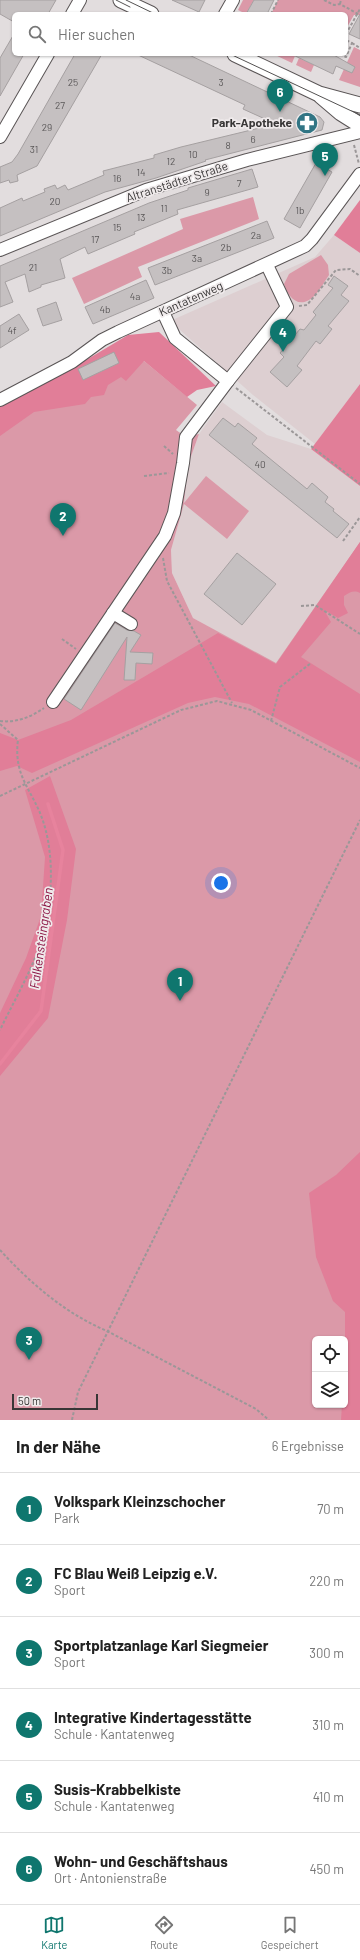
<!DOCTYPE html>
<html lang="de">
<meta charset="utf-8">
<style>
body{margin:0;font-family:Barlow,sans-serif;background:#f2f2f2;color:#222}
.controls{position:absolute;right:12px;bottom:12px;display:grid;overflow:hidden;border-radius:6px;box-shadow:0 1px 3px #0004}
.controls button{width:36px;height:36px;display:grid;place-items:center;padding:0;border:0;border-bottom:1px solid #e0e0e0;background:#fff;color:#222;font:20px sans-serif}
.scale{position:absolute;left:12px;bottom:10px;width:86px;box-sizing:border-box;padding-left:4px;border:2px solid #383636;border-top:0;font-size:11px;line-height:14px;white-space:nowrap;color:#383636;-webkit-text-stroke:3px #efeaeb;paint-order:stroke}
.you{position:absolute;left:221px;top:883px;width:14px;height:14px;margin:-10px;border:3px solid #fff;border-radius:50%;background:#1a73e8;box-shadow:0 0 0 6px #1a73e833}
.badge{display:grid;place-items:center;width:26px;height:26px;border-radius:50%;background:#0f766e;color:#fff;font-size:13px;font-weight:700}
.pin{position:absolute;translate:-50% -33px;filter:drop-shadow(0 1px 2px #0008)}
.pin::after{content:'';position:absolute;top:21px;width:14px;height:12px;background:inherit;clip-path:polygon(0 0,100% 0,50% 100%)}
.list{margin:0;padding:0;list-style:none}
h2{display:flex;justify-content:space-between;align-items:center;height:52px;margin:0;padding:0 16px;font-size:17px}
h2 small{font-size:13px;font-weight:400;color:#767676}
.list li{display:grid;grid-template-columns:26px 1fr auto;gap:12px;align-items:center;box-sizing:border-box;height:72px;padding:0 16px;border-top:1px solid #e0e0e0}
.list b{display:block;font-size:15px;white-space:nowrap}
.list p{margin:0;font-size:13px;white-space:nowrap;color:#767676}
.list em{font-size:13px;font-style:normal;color:#767676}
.icon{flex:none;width:22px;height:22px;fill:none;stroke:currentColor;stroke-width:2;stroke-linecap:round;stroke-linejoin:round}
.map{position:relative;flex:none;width:360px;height:1420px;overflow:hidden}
.search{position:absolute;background:#fff;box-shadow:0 1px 3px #0004;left:12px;right:12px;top:12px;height:44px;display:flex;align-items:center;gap:10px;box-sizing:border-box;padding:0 14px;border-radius:6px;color:#767676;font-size:15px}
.sheet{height:484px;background:#fff}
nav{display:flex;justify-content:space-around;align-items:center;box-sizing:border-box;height:56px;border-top:1px solid #e0e0e0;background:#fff;font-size:11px;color:#767676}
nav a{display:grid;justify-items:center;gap:2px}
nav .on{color:#0f766e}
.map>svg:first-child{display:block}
.built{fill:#ddcfd1}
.green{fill:#db99a8;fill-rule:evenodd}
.forest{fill:#e17e98}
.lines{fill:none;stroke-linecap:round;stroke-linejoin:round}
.stream{stroke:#e7839d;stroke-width:3.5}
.building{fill:#c5c0c1;stroke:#a5a0a1}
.minor-casing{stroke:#5a5556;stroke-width:14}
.major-casing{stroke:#5a5556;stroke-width:17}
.path{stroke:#9b9798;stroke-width:2;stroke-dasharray:3 2;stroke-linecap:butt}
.minor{stroke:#fff;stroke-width:12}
.major{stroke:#fff;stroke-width:15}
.tram{stroke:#545252;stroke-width:1}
.labels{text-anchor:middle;stroke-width:3.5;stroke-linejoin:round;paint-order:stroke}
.number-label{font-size:10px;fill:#5b5859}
.poi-label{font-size:12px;font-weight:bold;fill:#383636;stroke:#efeaeb;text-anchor:end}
.street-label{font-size:12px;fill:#383636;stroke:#efeaeb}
.water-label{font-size:13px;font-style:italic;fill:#8b1443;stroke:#efeaeb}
</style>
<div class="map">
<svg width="360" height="1420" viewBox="0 0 360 1420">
<rect width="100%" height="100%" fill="#e2ddde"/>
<g class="built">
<polygon points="334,235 360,253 360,384 315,444 253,395 170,321 315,257"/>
<polygon points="222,402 267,435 311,449 360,486 360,542 276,664 193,618 172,573 171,550 184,504 188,465 199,434"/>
</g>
<g class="green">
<polygon points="243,0 254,0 246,14 238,10"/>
<polygon points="278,0 360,0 360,15 354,15 346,29 346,14 271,14"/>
<polygon points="354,47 360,50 360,87 339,80"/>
<polygon points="273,54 291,54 295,56 292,63"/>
<polygon points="299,58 314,65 311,72 296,65"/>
<polygon points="253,197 259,219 138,267 142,277 84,304 72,278 183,229 180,219"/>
<path d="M321,255L328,265L329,275C324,282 317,296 309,300C296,308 287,294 284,284L289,274Z"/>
<path d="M144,361L197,405L176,430L186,437L199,434L188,465L184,503L206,476L249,511L227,539L184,504L171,550L172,573L193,618L276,663L360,542V1420H0V406ZM315,1339H345V1405H315Z"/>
</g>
<g class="forest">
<polygon points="360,200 360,253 334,235"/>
<polygon points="159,332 216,386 197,390 187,397 144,361 126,381 121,377 108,385 104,395 91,397 85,404 34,412 0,436 0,406 33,388 61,375 128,335"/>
<polygon points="360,384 360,486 311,449"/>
<path d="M360,542V593C354,590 350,592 344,596V605L348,613L338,618L324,610L331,622L301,657L360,694V762L249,704L215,697L188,703L32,773L17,766L0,771V733L18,740L71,720L218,633L276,664Z"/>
<polygon points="50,776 76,849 67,920 48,1018 0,1076 0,1013 26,958 41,916 45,857 25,790"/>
<polygon points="360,1152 360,1420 341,1420 342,1405 345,1405 345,1312 333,1301 316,1257 309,1193 336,1175"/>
</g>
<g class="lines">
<polyline class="stream" points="0,1064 41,1011 63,850 48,804"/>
</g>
<g class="building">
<polygon points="0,0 56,0 48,14 14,14 14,22 0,14"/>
<polygon points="172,0 205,0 199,12"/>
<polygon points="254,0 274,0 267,14 246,14"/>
<polygon points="360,14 360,39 349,34"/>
<polygon points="14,34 14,54 24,54 0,96 0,58"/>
<polygon points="75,54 102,54 37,166 17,175 18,181 10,183 9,180 0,183 0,167 12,162 18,154"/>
<polygon points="136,54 187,54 320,117 324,122 322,130 205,160 206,161 156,178 105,192 0,236 0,208 22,198 23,201 45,192 44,189 55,185 57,189 65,185 68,190 104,175 103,171 154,158 154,155 181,147 276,124 243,109 245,105"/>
<polygon points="291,54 332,54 355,67 352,73 336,66 333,74"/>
<polygon points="316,163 332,172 300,228 284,219"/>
<polygon points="252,169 258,187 177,210 178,214 134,232 135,234 88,254 85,247 60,259 65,278 41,285 41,287 29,292 25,274 5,282 13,302 0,307 0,266 149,203 188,190 188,188"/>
<polygon points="267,221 274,238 155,285 148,268"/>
<polygon points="334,276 348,286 341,295 349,301 328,326 332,329 320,344 316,341 297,366 302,370 287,387 270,372 284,357 280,353 300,329 304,330 316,315 313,312 333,288 328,285"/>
<polygon points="146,280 154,298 93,324 85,307"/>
<polygon points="56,302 62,320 43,326 37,309"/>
<polygon points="19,314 29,330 0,348 0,326"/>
<polygon points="114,352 119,363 83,380 78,369"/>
<polygon points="223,418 235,427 238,423 257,438 252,444 307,489 312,483 328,497 325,502 334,509 333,511 349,524 337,538 209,435"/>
<polygon points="237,553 276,584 242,625 204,594"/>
<polygon points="115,623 127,630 134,631 141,635 130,652 153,653 152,664 136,663 135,680 124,680 127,637 81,710 64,699"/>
</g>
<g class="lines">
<g class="minor-casing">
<g id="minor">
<polyline points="72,14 80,0"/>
<polyline points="225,14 233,0"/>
<polyline points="0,137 48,54"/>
<polyline points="0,250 146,190 247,160 360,132"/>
<polyline points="228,381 287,307 267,265"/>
<polyline points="0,400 72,362 102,340 118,332 305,246 312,239 360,174"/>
<polyline points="113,613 131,624"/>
<polyline points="53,702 165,536 174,513 183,463 186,437 228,381 175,338 163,312"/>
</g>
</g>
<g class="major-casing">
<g id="major">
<polyline points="121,0 151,14"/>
<polyline points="235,54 319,94 360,105"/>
<polyline points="321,96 341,113 360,125"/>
</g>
</g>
<g class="path">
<polyline points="324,0 334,5 340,4 360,15"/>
<polyline points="340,4 341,0"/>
<polyline points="271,14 278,0"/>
<polyline points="346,34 360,9"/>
<polyline points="352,43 360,48"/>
<polyline points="340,54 346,57 352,43 346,40"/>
<polyline points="354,145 359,164"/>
<polyline points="299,306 307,305 336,270 350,269 360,276"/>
<polyline points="280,334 290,341"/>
<polyline points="236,388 360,484"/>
<polyline points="164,446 173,454"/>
<polyline points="144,476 169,473"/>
<polyline points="343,541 360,517"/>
<polyline points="163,558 167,581 232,703"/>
<polyline points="301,606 315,605 360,634"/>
<polyline points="62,639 76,649"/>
<path d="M0,721C16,723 31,717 44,708"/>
<polyline points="271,721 280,687 311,663"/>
<path d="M0,724L18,740C13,778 34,791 44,824C55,860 52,906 41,942C31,972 14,1001 0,1030"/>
<polyline points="0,796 181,710 217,701 251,710 360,768"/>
<path d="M0,1250C30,1283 66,1314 107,1331L256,1409L269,1420"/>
<polyline points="72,1420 78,1392 360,820"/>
</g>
<use href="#minor" class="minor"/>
<use href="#major" class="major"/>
<g class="tram">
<polyline points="116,0 130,7"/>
<polyline points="126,0 155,14"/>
<polyline points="230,54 360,115"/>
</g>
</g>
<defs>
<g id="pharmacy-disc" transform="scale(1.15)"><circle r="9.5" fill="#317584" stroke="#efeaeb"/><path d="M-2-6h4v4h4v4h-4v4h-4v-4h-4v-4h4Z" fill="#fff"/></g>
</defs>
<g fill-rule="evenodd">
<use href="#pharmacy-disc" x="307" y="123"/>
</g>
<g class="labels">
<g class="number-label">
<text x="73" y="86">25</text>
<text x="221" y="86">3</text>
<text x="60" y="109">27</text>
<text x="47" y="131">29</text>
<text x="253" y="143">6</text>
<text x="228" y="149">8</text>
<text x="34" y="153">31</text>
<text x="193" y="158">10</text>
<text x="171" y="165">12</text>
<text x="141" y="176">14</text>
<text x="117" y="182">16</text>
<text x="239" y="187">7</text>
<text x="207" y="196">9</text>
<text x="55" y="205">20</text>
<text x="164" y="212">11</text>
<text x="300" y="214">1b</text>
<text x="141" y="221">13</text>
<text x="117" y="231">15</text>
<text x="256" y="239">2a</text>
<text x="95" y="243">17</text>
<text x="226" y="251">2b</text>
<text x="197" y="262">3a</text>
<text x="33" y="271">21</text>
<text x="167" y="274">3b</text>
<text x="135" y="300">4a</text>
<text x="105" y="313">4b</text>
<text x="12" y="334">4f</text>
<text x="260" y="468">40</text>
</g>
<g class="poi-label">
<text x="292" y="127">Park-Apotheke</text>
</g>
<g class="street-label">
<text transform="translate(177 182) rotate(-18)" y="4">Altranstädter Straße</text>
<text transform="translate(191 299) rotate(-24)" y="4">Kantatenweg</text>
</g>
<g class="water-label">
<text transform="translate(41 938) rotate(-82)" y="5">Falkensteingraben</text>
</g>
</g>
</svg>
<div class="controls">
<button><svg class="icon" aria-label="locate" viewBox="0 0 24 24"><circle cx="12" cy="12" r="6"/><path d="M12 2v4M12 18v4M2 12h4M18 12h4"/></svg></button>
<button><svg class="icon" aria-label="layers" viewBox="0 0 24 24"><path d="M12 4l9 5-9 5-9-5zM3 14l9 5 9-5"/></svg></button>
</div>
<div class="scale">50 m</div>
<div class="you"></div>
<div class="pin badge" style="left:180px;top:1001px">1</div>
<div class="pin badge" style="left:63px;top:536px">2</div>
<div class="pin badge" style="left:29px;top:1360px">3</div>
<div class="pin badge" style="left:283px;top:352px">4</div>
<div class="pin badge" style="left:325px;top:176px">5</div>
<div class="pin badge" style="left:280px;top:112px">6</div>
<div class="search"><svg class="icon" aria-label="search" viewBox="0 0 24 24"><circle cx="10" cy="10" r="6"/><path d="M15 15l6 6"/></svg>Hier suchen</div>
</div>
<section class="sheet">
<h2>In der Nähe<small>6 Ergebnisse</small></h2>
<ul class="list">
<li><span class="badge">1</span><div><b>Volkspark Kleinzschocher</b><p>Park</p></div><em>70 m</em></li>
<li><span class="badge">2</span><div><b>FC Blau Weiß Leipzig e.V.</b><p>Sport</p></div><em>220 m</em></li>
<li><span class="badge">3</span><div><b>Sportplatzanlage Karl Siegmeier</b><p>Sport</p></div><em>300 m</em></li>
<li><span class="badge">4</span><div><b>Integrative Kindertagesstätte</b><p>Schule · Kantatenweg</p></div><em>310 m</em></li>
<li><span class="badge">5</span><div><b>Susis-Krabbelkiste</b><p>Schule · Kantatenweg</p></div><em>410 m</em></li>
<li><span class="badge">6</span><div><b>Wohn- und Geschäftshaus</b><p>Ort · Antonienstraße</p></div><em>450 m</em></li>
</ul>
</section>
<nav>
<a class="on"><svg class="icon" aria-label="map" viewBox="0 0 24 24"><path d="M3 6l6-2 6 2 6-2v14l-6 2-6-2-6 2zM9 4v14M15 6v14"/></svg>Karte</a>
<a><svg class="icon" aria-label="directions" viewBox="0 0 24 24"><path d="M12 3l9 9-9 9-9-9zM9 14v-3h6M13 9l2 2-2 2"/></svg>Route</a>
<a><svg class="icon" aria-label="saved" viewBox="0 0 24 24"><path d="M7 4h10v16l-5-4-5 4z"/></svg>Gespeichert</a>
</nav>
